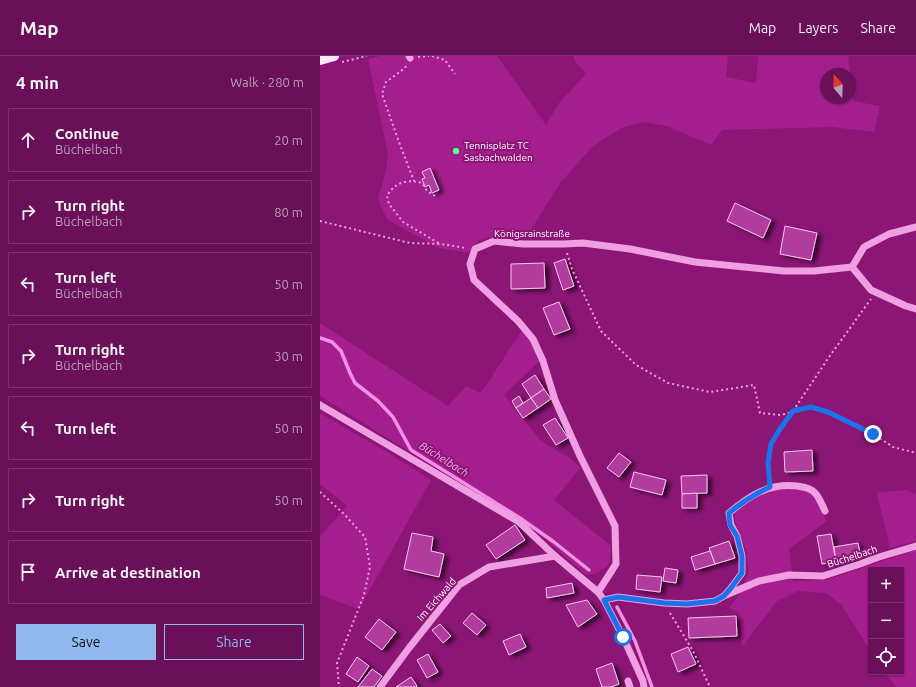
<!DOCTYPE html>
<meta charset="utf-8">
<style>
body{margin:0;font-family:Ubuntu,sans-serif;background:#6e195e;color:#f1f3f6}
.controls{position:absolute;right:12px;bottom:12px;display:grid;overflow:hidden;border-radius:0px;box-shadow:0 1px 3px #0004}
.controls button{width:36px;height:36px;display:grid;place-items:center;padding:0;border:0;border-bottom:1px solid #7c306e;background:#691058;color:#f1f3f6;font:20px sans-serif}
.compass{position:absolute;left:500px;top:12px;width:36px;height:36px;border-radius:50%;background:#691058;box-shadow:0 1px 3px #0004;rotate:341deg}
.stop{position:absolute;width:12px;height:12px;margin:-9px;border:3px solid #1a73e8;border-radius:50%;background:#fff}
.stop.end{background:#1a73e8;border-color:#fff;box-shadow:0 1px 4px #0008}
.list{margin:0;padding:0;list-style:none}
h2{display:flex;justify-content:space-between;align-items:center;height:52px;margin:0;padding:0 16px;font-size:17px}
h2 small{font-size:13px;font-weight:400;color:#bd9dba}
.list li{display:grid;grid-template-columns:26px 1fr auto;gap:12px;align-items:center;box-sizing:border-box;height:64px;margin:0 8px 8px;padding:0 8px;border:1px solid #7c306e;border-radius:0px}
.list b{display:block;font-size:15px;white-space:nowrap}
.list p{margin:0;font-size:13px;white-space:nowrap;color:#bd9dba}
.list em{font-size:13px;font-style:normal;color:#bd9dba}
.actions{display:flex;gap:8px;padding:12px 16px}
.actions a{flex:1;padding:9px 0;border:1px solid #90b9f0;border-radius:0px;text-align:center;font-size:14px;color:#90b9f0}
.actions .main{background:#90b9f0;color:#111}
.icon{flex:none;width:22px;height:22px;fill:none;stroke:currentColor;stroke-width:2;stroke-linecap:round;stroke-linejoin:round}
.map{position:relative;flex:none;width:596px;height:631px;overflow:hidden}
header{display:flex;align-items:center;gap:24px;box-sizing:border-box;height:56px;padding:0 20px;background:#691058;border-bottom:1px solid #7c306e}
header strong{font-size:19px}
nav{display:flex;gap:22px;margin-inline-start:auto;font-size:14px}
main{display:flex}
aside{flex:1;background:#691058}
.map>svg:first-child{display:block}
.green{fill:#a51e8e}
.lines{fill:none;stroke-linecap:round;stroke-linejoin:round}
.stream{stroke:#f291e3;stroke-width:3.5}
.building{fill:#b23a9e;stroke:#fbc5f2;filter:url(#shadow)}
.path{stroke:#ef9fe2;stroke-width:2;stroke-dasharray:2 3;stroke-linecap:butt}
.minor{stroke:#ef9fe2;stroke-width:7}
.major{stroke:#ffe7f9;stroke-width:10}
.route{stroke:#1a73e8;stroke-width:5}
.poi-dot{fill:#5dff93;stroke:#8c1676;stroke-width:1.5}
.labels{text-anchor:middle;stroke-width:4;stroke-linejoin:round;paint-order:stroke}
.poi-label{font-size:10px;fill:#fff;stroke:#8c1676;text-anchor:start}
.street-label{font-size:10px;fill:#fff;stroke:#8c1676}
.water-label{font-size:11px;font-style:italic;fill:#f6abea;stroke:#8c1676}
</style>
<header>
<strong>Map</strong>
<nav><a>Map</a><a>Layers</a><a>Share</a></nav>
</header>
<main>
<aside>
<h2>4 min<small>Walk · 280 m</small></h2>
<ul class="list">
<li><svg class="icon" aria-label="ahead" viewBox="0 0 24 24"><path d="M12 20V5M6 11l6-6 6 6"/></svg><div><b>Continue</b><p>Büchelbach</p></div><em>20 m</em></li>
<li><svg class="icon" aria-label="right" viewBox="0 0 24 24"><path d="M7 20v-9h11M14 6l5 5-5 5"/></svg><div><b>Turn right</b><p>Büchelbach</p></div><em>80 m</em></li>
<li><svg class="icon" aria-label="left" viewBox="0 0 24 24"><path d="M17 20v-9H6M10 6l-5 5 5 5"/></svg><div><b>Turn left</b><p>Büchelbach</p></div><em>50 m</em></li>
<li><svg class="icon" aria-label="right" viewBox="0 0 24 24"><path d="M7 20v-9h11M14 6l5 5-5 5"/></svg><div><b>Turn right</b><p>Büchelbach</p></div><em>30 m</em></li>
<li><svg class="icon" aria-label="left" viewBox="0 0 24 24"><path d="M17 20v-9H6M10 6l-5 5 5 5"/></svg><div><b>Turn left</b></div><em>50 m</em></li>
<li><svg class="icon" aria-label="right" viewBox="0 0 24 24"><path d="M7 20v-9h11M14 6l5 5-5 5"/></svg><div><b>Turn right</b></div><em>50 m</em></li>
<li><svg class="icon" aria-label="arrive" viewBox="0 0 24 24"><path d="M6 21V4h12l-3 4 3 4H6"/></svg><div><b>Arrive at destination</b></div></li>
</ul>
<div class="actions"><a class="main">Save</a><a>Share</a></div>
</aside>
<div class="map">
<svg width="596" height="631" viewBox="0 0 596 631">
<defs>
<filter id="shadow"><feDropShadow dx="4.5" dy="2.5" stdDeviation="2" flood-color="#0009"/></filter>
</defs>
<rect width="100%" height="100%" fill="#8c1676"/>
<g class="green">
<polygon points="60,0 177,0 226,69 239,47 266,18 256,7 253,0 408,0 406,21 436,27 438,0 528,0 530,18 506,18 506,42 530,42 530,20 533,45 560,50 554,76 512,71 402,74 391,89 347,70 322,66 301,72 272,91 241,126 207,180 181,179 159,184 149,197 119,192 91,177 67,163 62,153 58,142 66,116 68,98 48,3"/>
<polygon points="0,267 128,350 146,330 161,337 202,274 212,287 219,305 184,339 220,384 253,404 260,412 234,444 291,490 289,509 278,517 266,519 211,471 0,340"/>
<polygon points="0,357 72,399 111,424 39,553 0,539 0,481 27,450 0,428"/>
<polygon points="467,432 486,434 495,441 507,465 469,493 473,525 507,524 596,494 596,631 577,631 563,616 581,616 581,514 551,514 551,596 521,548 505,537 478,535 457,545 422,591 419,556 409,552 418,540 429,515 426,494 415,465 415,457 425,447 443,437"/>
<polygon points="585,434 596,438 596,485 570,492 557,437"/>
</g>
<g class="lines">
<g class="stream">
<polyline points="0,282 12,286 21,295 30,317 35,327 58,345 73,361 91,394 200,462 234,486 269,514"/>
<polyline points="297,551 315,585 332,631"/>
</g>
</g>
<g class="building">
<polygon points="110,112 119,134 112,137 109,129 105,131 102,123 105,122 102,116"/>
<polygon points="415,147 451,164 443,182 407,165"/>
<polygon points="465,170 497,177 491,204 460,198"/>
<polygon points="245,203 254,230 243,234 234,207"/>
<polygon points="224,207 225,232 191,233 191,208"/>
<polygon points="239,246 250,273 234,279 223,252"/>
<polygon points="215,319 224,333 211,342 202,328"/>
<polygon points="224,333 231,343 218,352 211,342"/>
<polygon points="199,340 203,347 196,352 192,345"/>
<polygon points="211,342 218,352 203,362 196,352"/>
<polygon points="235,362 248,382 236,389 223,369"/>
<polygon points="492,394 493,415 465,416 464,396"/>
<polygon points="299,397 311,406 299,421 287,412"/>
<polygon points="314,416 346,424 342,439 310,431"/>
<polygon points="387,419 387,437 362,438 361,420"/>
<polygon points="377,437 377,452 362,452 362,438"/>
<polygon points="195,469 205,484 176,503 166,489"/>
<polygon points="92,477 113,481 111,495 124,498 119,521 84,513"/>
<polygon points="511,478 516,506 502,508 497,480"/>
<polygon points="409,485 415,502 395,508 389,492"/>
<polygon points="538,487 541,502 516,506 514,491"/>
<polygon points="390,495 395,508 375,514 371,501"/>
<polygon points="345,512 358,514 356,527 343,525"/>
<polygon points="317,519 342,521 340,536 316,533"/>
<polygon points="252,527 254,537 227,542 226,532"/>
<polygon points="267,544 277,558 258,571 246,549"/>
<polygon points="152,557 166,569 157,579 143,567"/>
<polygon points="416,560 417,580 369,582 368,562"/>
<polygon points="59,563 76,576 62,594 45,581"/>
<polygon points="120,568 131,580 123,587 112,574"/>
<polygon points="200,578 206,591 189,599 183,585"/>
<polygon points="368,591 376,608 358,616 351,598"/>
<polygon points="108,598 118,616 107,622 97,604"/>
<polygon points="37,601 49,610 38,626 26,618"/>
<polygon points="292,607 299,628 291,631 282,631 276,613"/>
<polygon points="52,613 62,620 54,631 38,631"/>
<polygon points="91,621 97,630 96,631 76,631"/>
</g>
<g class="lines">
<g class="path">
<polyline points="112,0 125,4 135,18"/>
<polyline points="98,1 109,0"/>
<polyline points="22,6 47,0"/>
<polyline points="86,10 85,12 66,26 62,38 80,89 94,125"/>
<path d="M115,140L107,135L102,127C87,123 75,126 67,140L69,148L83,166L120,188"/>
<polyline points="0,165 90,187 121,188 146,192"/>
<polyline points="247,197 252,213 281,275 316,309 348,327 390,336 434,329 440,357 461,359 491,351 508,356 553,378 573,391 596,397"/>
<polyline points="449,423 448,407 451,388 460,373 473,355 509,301 551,243"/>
<polyline points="0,436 24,458 45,481 50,511 44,539 17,607 19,631"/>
<polyline points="350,557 373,595 390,631"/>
</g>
<g class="minor">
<polyline points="89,0 90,2"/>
<polyline points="532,211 544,191 569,178 596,171"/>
<polyline points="532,211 551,234 586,250 596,253"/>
<polyline points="0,349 199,466 235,500 278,536 284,544 303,581 323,625 324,631"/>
<polyline points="278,536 296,508 295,470 260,400 235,344 223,305 213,283 198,265 154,224 150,208 155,193 174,185 203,188 244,188 263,187 310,193 375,206 464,215 494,215 532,211"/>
<polyline points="406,539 439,525 469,519 503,520 540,508 559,501 596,490"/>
<path d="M284,544L298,541L344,547L367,548L395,545L404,540L411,532L422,517V500L417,480L411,469L409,457C430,439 449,427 477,430C483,431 489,431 494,436C499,440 502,449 505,455"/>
<polyline points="308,625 310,631"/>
<polyline points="60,631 89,592 139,529 169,511 235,500"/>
</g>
<polyline class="major" points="0,4 14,0"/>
</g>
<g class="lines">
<path class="route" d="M303,581L284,544L298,541L344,547L367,548L395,545L404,540L411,532L422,517V500L417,480L410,469L409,457C422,446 435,438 450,431L448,407L451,388L460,373L473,355L491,351L508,356L553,378"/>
</g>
<circle class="poi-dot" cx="136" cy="95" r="4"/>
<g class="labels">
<g class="poi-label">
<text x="144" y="93">Tennisplatz TC<tspan x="144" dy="12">Sasbachwalden</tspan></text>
</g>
<g class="street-label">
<text x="212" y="181">Königsrainstraße</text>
<text transform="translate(532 500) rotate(-18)" y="4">Büchelbach</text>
<text transform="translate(116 543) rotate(-49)" y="4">Im Eichwald</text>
</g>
<g class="water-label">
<text transform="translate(124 403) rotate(32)" y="4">Büchelbach</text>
</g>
</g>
</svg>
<div class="controls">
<button>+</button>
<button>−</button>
<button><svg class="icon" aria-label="locate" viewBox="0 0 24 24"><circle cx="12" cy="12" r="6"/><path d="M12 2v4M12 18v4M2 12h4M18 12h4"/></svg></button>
</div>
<svg class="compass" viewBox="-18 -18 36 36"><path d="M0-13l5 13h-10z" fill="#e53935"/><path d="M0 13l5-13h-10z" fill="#bd9dba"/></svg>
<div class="stop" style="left:303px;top:581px"></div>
<div class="stop end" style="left:553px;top:378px"></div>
</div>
</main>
